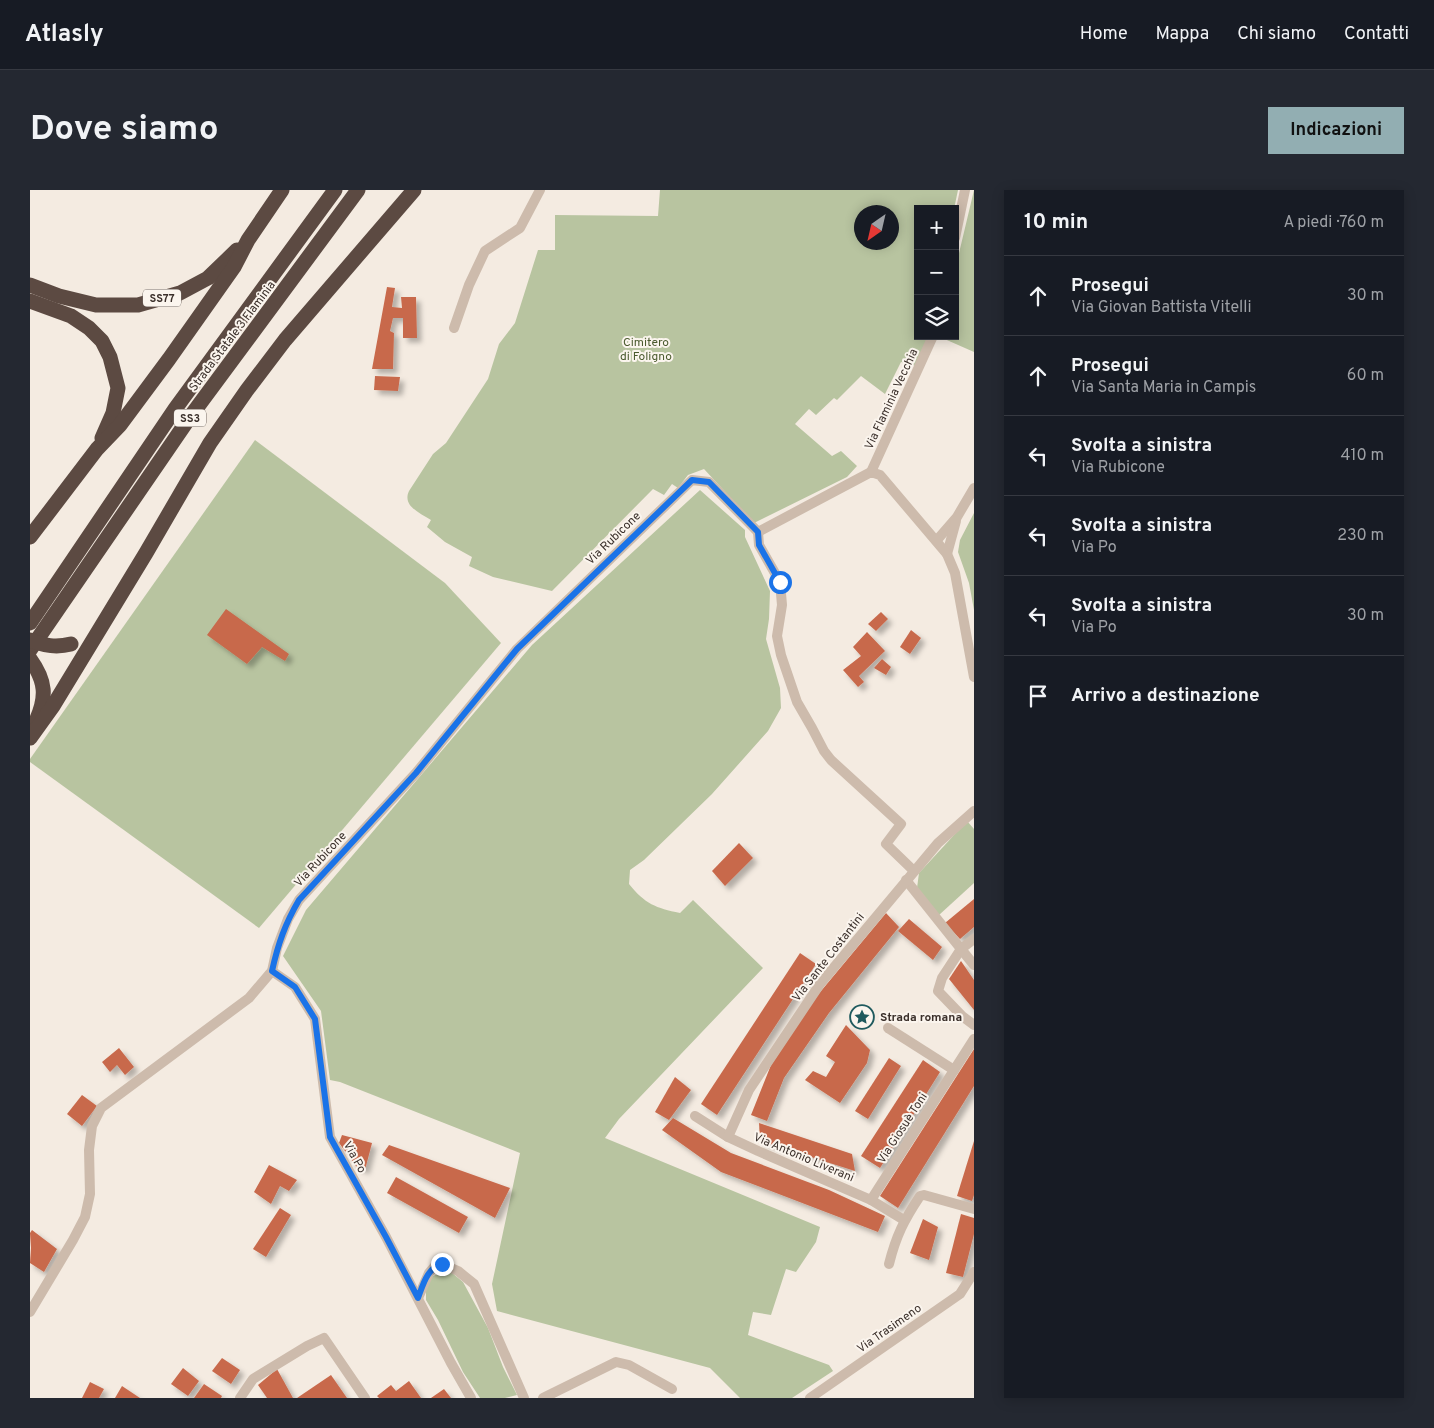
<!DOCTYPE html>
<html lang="it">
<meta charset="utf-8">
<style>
body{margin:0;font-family:Overpass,sans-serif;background:#242831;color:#f1f3f6}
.controls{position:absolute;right:15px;top:15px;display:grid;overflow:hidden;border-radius:0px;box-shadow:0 2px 12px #0003}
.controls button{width:45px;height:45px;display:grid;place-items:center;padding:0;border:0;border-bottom:1px solid #363941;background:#171b24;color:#f1f3f6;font:25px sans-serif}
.compass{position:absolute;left:824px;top:15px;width:45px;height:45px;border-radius:50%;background:#171b24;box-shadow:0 2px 12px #0003;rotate:214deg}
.stop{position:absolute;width:15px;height:15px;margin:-11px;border:4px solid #1a73e8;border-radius:50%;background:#fff}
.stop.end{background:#1a73e8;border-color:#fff;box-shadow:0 1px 5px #0008}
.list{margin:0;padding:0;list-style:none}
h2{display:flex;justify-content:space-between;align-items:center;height:65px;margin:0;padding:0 20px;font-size:21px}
h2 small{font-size:16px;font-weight:400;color:#9ea1a6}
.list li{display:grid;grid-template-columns:32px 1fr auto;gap:15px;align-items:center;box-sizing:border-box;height:80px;padding:0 20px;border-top:1px solid #363941}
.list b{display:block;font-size:19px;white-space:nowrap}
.list p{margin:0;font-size:16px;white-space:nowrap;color:#9ea1a6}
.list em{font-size:16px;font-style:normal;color:#9ea1a6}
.icon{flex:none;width:28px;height:28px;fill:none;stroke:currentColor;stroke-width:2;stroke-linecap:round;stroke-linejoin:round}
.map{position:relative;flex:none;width:944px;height:1208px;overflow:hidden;border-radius:0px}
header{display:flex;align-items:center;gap:30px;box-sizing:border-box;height:70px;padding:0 25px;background:#171b24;border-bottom:1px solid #363941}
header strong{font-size:24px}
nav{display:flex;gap:28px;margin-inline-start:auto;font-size:18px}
.intro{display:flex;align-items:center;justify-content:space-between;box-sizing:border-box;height:120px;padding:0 30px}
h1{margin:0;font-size:35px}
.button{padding:12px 22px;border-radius:0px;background:#92aeb2;color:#111;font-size:18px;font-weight:700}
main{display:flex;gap:30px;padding:0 30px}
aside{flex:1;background:#171b24;border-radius:0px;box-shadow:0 2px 12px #0003}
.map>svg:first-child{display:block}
.green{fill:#b8c4a0;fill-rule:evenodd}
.building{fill:#c8694b;filter:url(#shadow)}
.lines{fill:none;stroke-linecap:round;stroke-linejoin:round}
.street{stroke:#cdbbac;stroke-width:10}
.highway{stroke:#5c4a42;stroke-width:15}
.highway-bridge{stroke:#5c4a42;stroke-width:15}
.route{stroke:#1a73e8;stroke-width:6}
.labels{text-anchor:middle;stroke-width:4;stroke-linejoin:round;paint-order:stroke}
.shield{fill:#fbf5ee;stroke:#756b66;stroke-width:1}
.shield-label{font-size:11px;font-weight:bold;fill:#3b302b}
.street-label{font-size:12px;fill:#3b302b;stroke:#fbf5ee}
.park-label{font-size:12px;fill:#4a5a2e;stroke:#fbf5ee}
.poi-label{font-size:12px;font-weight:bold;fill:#3b302b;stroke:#fbf5ee;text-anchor:start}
</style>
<header>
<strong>Atlasly</strong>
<nav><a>Home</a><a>Mappa</a><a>Chi siamo</a><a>Contatti</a></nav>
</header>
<div class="intro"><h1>Dove siamo</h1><a class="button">Indicazioni</a></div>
<main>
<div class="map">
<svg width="944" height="1208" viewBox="0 0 944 1208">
<defs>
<filter id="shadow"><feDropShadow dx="4.5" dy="4.5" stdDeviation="2.5" flood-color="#0004"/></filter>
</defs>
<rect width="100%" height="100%" fill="#f4ebe1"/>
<g class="green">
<path d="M630,0H928L924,19H888V146H898L886,176L871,172L855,204L831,186L807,210L804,208L786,225L779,219L765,234L802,266L811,261L827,276L817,287L724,333L674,279L658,285L648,298L642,294L634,305L623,299L522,401L463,387L439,376L442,367L415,352L397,337L401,330C390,323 372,316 379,301L403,264L416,253L458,189L469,154L485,133L508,60H525V25L628,26ZM832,22H862V52H832Z"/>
<polygon points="944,0 944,162 910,147 925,146 925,80"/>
<polygon points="225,250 415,393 471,453 229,738 0,572 0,569"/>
<path d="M670,300L715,340V347L740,401L739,429L736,449L750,498L751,518L738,541L682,604L614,670L600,680L599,694C615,714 626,718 650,723L663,710L733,778L589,929L575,948L790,1037L786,1052L766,1082L756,1079L741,1125L723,1122L718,1145L799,1175L803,1181L762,1208H710L680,1178L467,1121L462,1094L490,963L310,892L300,890L291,821L253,766L276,720L502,455Z"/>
<polygon points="944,323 944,420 939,393 928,362 930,350"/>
<polygon points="937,631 944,639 944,693 909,725 887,698 889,683"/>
<polygon points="414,1081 421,1082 433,1092 458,1138 473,1177 487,1205 475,1208 450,1208 433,1182 408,1130 396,1110 396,1096 403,1086"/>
</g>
<g class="building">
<polygon points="357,97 365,98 362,117 372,118 371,107 386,107 387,148 373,148 373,128 363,128 360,141 364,143 363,179 342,179"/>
<polygon points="345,186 370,187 368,201 344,200"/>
<polygon points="196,419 259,464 255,471 232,457 217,474 177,445"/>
<polygon points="851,422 858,429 846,441 838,434"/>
<polygon points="881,440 891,448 880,464 870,457"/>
<polygon points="837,442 855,461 829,486 834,492 828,497 813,480 831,466 823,457"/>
<polygon points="852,469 861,477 856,485 844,478"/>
<polygon points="709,653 723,668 695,696 682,681"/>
<polygon points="944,709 944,737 930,749 915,733"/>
<polygon points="856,723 869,737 799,823 754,888 737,931 721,925 741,875 786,807"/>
<polygon points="879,729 912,757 903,770 868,741"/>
<polygon points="770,763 786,774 687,925 671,914"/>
<polygon points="931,771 944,790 944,820 919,789"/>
<polygon points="816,835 840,860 837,873 810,913 775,890 783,881 796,887 805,872 796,866"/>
<polygon points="89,858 104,877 95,885 87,875 80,882 72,872"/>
<polygon points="944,859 944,896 868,1018 850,1006"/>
<polygon points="859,868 871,876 838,929 825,921"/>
<polygon points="893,870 910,882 850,978 831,966"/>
<polygon points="645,887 661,900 639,930 625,922"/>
<polygon points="52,905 67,916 52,936 37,924"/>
<polygon points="643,928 701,963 799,1000 855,1026 848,1042 691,982 632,940"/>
<polygon points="729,933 822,964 825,981 730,951"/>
<polygon points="312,945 342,953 335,980 326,976 309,953"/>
<polygon points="944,951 944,1005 942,1011 927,1006"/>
<polygon points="359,955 480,998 465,1028 352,965"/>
<polygon points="239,975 267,990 259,1001 250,996 241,1014 224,1002"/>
<polygon points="366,987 438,1027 429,1043 357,1003"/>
<polygon points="250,1018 261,1025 236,1067 223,1059"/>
<polygon points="931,1024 944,1028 944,1044 933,1087 916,1083"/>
<polygon points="893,1029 908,1037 899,1070 880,1063"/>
<polygon points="2,1040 27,1059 14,1082 0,1073 1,1058 0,1043"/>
<polygon points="192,1168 210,1180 201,1194 182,1181"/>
<polygon points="153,1178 169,1191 158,1206 141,1194"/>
<polygon points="247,1179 263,1208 237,1208 228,1195"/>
<polygon points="301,1185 317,1208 267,1208"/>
<polygon points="379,1191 391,1208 349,1208 347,1206 361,1195 366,1201"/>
<polygon points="60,1192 74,1199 69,1208 52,1208"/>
<polygon points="174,1194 192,1206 191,1208 164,1208"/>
<polygon points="92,1196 110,1208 85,1208"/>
<polygon points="414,1199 421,1208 401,1208"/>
</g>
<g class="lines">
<g class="street">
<polyline points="925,48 935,0"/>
<polyline points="424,138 439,95 455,61 490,38 510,0"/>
<polyline points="841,282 903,146"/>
<polyline points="728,342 729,355 750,392 752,415 747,446 751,465 767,512 782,538 794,561 801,570 871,634 856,654 884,681"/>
<polyline points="907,350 927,327 944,298"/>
<polyline points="917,364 926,331"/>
<polyline points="876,690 931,759 912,788 908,801 932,826 944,835"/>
<polyline points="944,749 931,759 944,775"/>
<polyline points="242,781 265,797 285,829 300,947 356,1047 421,1173 441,1208"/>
<polyline points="858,838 924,880"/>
<polyline points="665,926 698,947 728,961 841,1010 874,1030"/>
<polyline points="698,947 719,900 790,794 908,653 944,621"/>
<polyline points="841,1010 944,849"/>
<path d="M859,1074C866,1046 874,1030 890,1006L894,1005L944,1019"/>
<polyline points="388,1108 399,1083 405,1076 412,1074 428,1081 444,1094 494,1208"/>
<polyline points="0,1122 43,1050 55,1027 60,1004 59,960 62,936 71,918 219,808 242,781 247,758 258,729 269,710 386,583 487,459 662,290 679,292 728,342 841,282 850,285 917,364 925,383 944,487"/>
<polyline points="210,1208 223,1189 277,1156 294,1148 335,1208"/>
<polyline points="513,1208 586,1172 599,1175 642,1199"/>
<polyline points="780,1208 930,1104 944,1082"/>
</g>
<g class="highway">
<polyline points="0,95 29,106 66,115 108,115 150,103 178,88 207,60"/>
<polyline points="0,111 41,126 59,138 72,151 80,167 88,198 83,223 72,248"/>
<polyline points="0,347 67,259 90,235 139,169 204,77 218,50 252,0"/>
<polyline points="0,433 145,219 305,0"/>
<polyline points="0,460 160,227 328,0"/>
<path d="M0,469C16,491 17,507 6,531"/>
<polyline points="0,548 23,516 116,363 180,253 217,200 255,150 384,0"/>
</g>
<path class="highway-bridge" d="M0,450C14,456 26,458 41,454"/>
</g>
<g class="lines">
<path class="route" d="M412,1074C397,1078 393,1095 388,1108L356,1047L300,947L285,829L265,797L242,781C248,754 255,734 269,710L386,583L487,459L662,290L679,292L728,342L729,355L750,392"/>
</g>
<defs>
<g id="sight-ring" transform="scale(1.25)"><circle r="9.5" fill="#fbf5ee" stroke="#1f5a5e" stroke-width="1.5"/><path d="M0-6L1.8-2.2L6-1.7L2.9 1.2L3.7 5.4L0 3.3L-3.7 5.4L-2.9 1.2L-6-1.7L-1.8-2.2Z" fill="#1f5a5e"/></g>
</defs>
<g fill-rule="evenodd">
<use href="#sight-ring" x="832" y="827"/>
</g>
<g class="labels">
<g class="shield">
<rect x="113" y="99.5" width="38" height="17" rx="4"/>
<rect x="144" y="219.5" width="32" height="17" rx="4"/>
</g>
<g class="shield-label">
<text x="132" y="112">SS77</text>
<text x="160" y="232">SS3</text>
</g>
<g class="street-label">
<text transform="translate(202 146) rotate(-53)" y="4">Strada Statale 3 Flaminia</text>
<text transform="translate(861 209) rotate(-65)" y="4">Via Flaminia Vecchia</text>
<text transform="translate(583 348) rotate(-44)" y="4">Via Rubicone</text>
<text transform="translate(290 669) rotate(-47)" y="4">Via Rubicone</text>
<text transform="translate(798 767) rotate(-52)" y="4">Via Sante Costantini</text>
<text transform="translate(872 938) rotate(-57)" y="4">Via Giosuè Toni</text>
<text transform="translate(325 967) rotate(61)" y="4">Via Po</text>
<text transform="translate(774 967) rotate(23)" y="4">Via Antonio Liverani</text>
<text transform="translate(859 1138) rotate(-35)" y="4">Via Trasimeno</text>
</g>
<g class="park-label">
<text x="616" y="156">Cimitero<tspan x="616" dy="14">di Foligno</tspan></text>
</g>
<g class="poi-label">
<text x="850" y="831">Strada romana</text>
</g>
</g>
</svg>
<div class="controls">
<button>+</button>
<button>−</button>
<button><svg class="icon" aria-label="layers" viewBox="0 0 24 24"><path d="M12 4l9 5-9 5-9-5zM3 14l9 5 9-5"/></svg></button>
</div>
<svg class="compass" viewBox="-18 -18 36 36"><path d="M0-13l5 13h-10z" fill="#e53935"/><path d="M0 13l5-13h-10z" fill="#9ea1a6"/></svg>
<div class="stop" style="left:750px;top:392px"></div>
<div class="stop end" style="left:412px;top:1074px"></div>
</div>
<aside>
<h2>10 min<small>A piedi · 760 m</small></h2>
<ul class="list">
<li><svg class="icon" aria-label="ahead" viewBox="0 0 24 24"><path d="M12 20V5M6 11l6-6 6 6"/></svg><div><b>Prosegui</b><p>Via Giovan Battista Vitelli</p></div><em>30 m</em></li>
<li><svg class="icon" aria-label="ahead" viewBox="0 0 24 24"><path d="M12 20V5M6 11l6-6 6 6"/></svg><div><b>Prosegui</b><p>Via Santa Maria in Campis</p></div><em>60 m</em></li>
<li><svg class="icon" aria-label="left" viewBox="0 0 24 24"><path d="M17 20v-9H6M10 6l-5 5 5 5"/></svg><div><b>Svolta a sinistra</b><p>Via Rubicone</p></div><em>410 m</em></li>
<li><svg class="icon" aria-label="left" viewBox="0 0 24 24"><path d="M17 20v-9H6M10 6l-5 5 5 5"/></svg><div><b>Svolta a sinistra</b><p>Via Po</p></div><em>230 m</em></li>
<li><svg class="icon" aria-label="left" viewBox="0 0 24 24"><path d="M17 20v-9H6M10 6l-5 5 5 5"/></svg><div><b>Svolta a sinistra</b><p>Via Po</p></div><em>30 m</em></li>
<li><svg class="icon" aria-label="arrive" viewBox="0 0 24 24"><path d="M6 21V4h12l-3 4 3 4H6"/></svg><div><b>Arrivo a destinazione</b></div></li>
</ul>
</aside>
</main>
